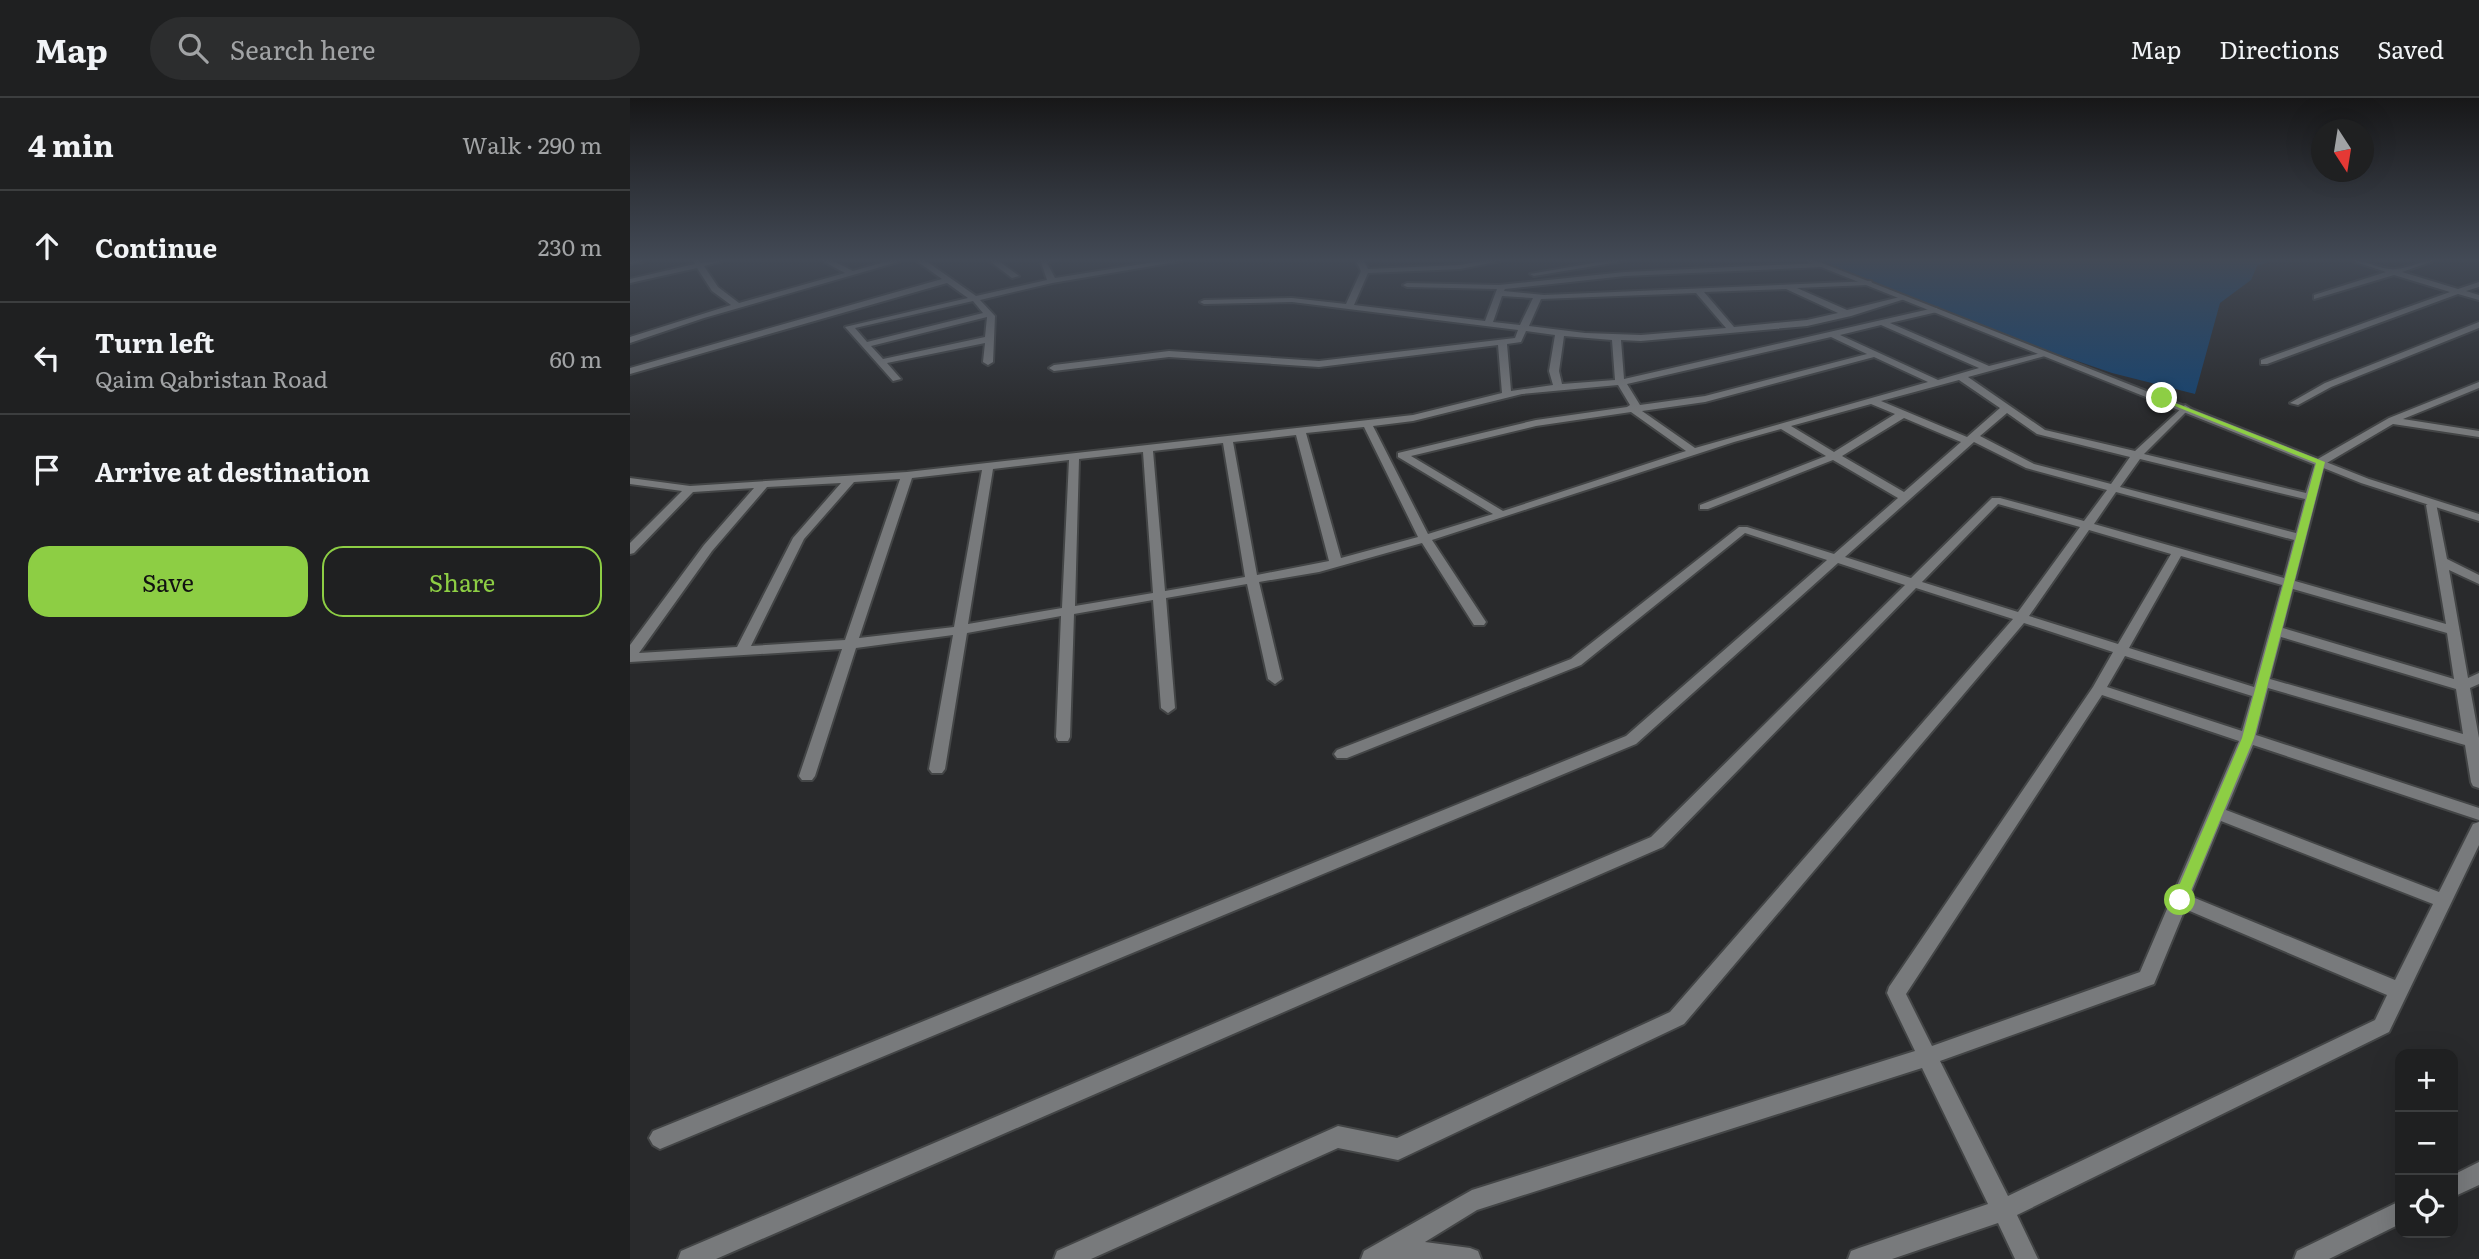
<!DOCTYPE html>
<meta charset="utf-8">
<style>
body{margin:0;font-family:Literata,serif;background:#2c2d2e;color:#f1f3f6}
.controls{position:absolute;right:21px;bottom:21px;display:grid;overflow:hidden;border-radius:14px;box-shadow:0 7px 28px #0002}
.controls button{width:63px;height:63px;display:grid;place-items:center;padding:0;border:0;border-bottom:2px solid #3c3e3f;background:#1f2021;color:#f1f3f6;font:35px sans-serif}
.compass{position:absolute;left:1681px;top:21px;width:63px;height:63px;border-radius:50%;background:#1f2021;box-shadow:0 7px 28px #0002;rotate:168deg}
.stop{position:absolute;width:21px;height:21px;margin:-16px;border:5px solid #8dce44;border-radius:50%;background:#fff}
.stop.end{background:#8dce44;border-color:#fff;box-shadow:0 2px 7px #0008}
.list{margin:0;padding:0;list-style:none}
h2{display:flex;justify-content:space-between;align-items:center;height:91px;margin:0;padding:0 28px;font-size:30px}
h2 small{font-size:23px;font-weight:400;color:#a1a3a5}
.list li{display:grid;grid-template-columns:46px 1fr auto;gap:21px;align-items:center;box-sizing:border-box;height:112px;padding:0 28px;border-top:2px solid #3c3e3f}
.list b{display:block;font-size:26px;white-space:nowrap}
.list p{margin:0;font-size:23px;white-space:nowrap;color:#a1a3a5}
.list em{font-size:23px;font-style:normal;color:#a1a3a5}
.actions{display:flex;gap:14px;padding:21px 28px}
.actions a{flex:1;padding:16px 0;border:2px solid #8dce44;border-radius:21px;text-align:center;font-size:24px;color:#8dce44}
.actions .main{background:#8dce44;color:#111}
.icon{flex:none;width:38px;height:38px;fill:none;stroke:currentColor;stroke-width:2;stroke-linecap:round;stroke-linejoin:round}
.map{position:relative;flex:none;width:1849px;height:1161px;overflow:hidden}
header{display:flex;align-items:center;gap:42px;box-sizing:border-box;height:98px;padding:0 35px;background:#1f2021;border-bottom:2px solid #3c3e3f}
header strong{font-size:33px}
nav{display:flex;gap:38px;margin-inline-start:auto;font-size:24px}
.search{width:490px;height:63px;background:#2c2d2e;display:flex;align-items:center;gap:18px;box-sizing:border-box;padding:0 24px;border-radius:38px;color:#a1a3a5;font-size:26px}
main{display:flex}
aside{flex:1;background:#1f2021}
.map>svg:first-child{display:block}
.green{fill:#144371}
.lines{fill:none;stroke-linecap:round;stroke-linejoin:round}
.minor-casing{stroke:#434546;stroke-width:4}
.tertiary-casing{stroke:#434546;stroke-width:4}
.minor{fill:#787a7c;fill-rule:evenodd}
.tertiary{fill:#787a7c;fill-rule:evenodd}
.route{fill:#8dce44}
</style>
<header>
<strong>Map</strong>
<div class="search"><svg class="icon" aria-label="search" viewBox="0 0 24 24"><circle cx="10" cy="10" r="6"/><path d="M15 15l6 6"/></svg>Search here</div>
<nav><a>Map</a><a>Directions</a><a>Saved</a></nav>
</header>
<main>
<aside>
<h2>4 min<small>Walk · 290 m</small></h2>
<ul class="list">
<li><svg class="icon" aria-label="ahead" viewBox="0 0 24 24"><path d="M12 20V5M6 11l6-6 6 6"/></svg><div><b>Continue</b></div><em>230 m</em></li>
<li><svg class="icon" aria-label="left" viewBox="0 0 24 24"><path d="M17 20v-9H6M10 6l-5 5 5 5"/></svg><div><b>Turn left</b><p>Qaim Qabristan Road</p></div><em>60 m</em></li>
<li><svg class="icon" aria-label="arrive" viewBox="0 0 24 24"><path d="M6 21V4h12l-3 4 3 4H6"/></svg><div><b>Arrive at destination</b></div></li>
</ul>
<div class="actions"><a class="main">Save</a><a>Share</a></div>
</aside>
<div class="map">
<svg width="1849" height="1161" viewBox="0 0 1849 1161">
<rect width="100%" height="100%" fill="#292a2c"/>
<polygon class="green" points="1186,161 1647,161 1627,168 1621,182 1590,205 1565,296 1482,275 1421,254"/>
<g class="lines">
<g class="minor-casing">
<g id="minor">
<polygon points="15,161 15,163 0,166 0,162"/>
<polygon points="63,161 69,161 71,165 100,161 74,168 88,189 109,205 215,175 189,161 199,161 223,173 265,161 278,161 74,220 0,245 0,239 101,207 82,193 67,170 0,185 0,181 65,166"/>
<path d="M284,161H293L346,198L417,182L410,161H428L417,165L425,180L543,161H563L422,185L350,202L365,218L363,264L358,267L353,264L355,245L257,265L271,281L263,283L215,229L338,200L317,185L0,276V270L312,181ZM343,203L353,215L237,244L225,230ZM357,219L355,239L253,261L241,248Z"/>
<polygon points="357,161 366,161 389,178 382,180"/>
<path d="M725,161H733L738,171L830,167L861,161H880L830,171L738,175L724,207L855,223L867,191L777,189L773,187L777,185L869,187L995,174L1189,165H1192V169L995,178L875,191L874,193L914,197L1241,183L1242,185L1238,187L1167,190L1217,212L1274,198L1278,200L1221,218L1177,228L1011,243L991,242L994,281L1304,210H1307V214L1260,225L1359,268L1415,254V258L1338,279L1415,332L1505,353L1555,307L1560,310L1514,356L1676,395L1686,362L1759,320L1849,284V290L1773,321L1849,333V339L1763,326L1695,366L1665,483L1816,526L1796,407L1802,404L1806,405L1817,461L1849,477V486L1819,472L1838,580L1849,575V586L1840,590L1849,640V690L1843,688L1841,684L1835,647L1638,590L1626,637L1849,710V722L1623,647L1596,712L1809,794L1843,726L1849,724V747L1759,934L1387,1117L1408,1161H1385L1368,1125L1262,1161H1218L1221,1153L1229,1150L1358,1106L1292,970L847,1112L795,1144L840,1150L848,1153L851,1161H731L734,1153L842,1092L1285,953L1257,895L1259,889L1463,589L1483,554L1394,525L1054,926L768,1062L708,1050L461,1161H424L427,1153L708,1028L767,1040L1040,914L1383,521L1286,490L1033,749L86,1161H48L51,1153L1021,739L1275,487L1208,465L1006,646L30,1051L23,1047L19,1040L23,1033L996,638L1197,462L1115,435L951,567L717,660H707L704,656L707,652L941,561L1109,429H1117L1204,456L1268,400L1203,362L1078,411H1070V407L1196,358L1151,331L1104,344L802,442L856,524L854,527H844L792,445L689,474L629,484L652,581L645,586L638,581L617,486L536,500L545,610L538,615L531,610L523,502L444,516L440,639L438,643H428L426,639L431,518L337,535L315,671L312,675H302L299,671L323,537L226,550L185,678L182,682H172L169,678L212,551L0,564V547L74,447L124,390L63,394L4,455L0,456V445L52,393L0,386V380L60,388L277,374L783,317L872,295L868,247L689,269L539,259L424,273L419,270L424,267L539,253L689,263L885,240L888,232L662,204L574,206L570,204L574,202L662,200L716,206L731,173ZM1156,191L1208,215L1177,222L1104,229L1074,194ZM1066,195L1096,230L1011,237L955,235L899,228L911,201ZM872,198L903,200L890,227L863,224ZM1251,227L1349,270L1308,282L1210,237ZM896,233L925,237L919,273L923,287L881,293L877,246L891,244ZM934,238L982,242L985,282L932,286L929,273ZM1201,239L1237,256L1075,298L1010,307L997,286ZM1244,259L1298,284L1065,350L1012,313L1075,304ZM1329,282L1370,310L1337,339L1251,303ZM988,287L1000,307L997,309L906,322L768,355V359L863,416L798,436L743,328L783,323L892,296ZM1241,306L1265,316L1204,354L1161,328ZM1001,314L1056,353L873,413L781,358L906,328ZM1377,315L1407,336L1500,359L1481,386L1404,366L1350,338ZM1274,320L1331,344L1274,394L1212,358ZM734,329L788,439L711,460L676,335ZM666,337L699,463L627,477L603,344ZM1344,344L1396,370L1477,392L1454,423L1370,400H1362L1281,480L1215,459ZM593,345L615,479L535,493L523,353ZM513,354L523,495L445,508L449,361ZM1510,361L1675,401L1666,435L1490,389ZM439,362L432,510L338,526L363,371ZM352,372L324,529L229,540L282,380ZM270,381L215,542L121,548L174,441L224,384ZM211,385L163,440L107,549L9,555L82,453L137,389ZM1486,394L1664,442L1654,480L1464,426ZM1368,406L1450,429L1388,514L1292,484ZM1459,432L1541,456L1488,546L1399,518ZM1551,458L1652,487L1624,589L1499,550ZM1663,491L1817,535L1824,581L1653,530ZM1651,539L1826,591L1833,636L1640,581ZM1495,558L1622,598L1612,633L1477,589ZM1472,597L1609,643L1510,874L1302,948L1276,896ZM1591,723L1803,806L1765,882L1560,798ZM1555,811L1757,897L1745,922L1378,1098L1310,963L1524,886Z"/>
<polygon points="986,161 1006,161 904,178 900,176"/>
<path d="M1717,161C1733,161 1752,173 1766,171C1781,170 1794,161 1809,161L1772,174L1828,191L1849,184V189L1836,193L1849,197V202L1828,196L1637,266H1631V262L1820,194L1764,177L1684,201V197L1756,174Z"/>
<polygon points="1849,224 1849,230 1701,289 1668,307 1660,305 1695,285"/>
<polygon points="1849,1064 1849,1087 1823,1099 1823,1077"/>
<polygon points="1770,1103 1770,1126 1699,1161 1664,1161 1667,1153"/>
</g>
</g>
<g class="tertiary-casing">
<polygon id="tertiary" points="1171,161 1182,161 1739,381 1849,416 1849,423 1731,385"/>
</g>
<use href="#minor" class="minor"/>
<use href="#tertiary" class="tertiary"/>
</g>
<linearGradient id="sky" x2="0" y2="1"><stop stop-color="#171718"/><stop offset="0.5" stop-color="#434a56"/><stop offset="1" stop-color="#434a56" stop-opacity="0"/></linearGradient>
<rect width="1849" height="324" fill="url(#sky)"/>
<polygon class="route" points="1530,299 1695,364 1624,640 1557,802 1550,807 1543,802 1612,640 1686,365 1530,302"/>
</svg>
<div class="controls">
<button>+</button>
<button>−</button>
<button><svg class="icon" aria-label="locate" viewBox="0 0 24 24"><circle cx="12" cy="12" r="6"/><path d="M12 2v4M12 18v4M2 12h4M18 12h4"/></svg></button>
</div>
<svg class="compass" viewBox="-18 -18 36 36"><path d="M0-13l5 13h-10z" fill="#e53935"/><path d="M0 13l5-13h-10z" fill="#a1a3a5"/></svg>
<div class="stop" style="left:1550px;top:802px"></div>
<div class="stop end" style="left:1532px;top:300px"></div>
</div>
</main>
